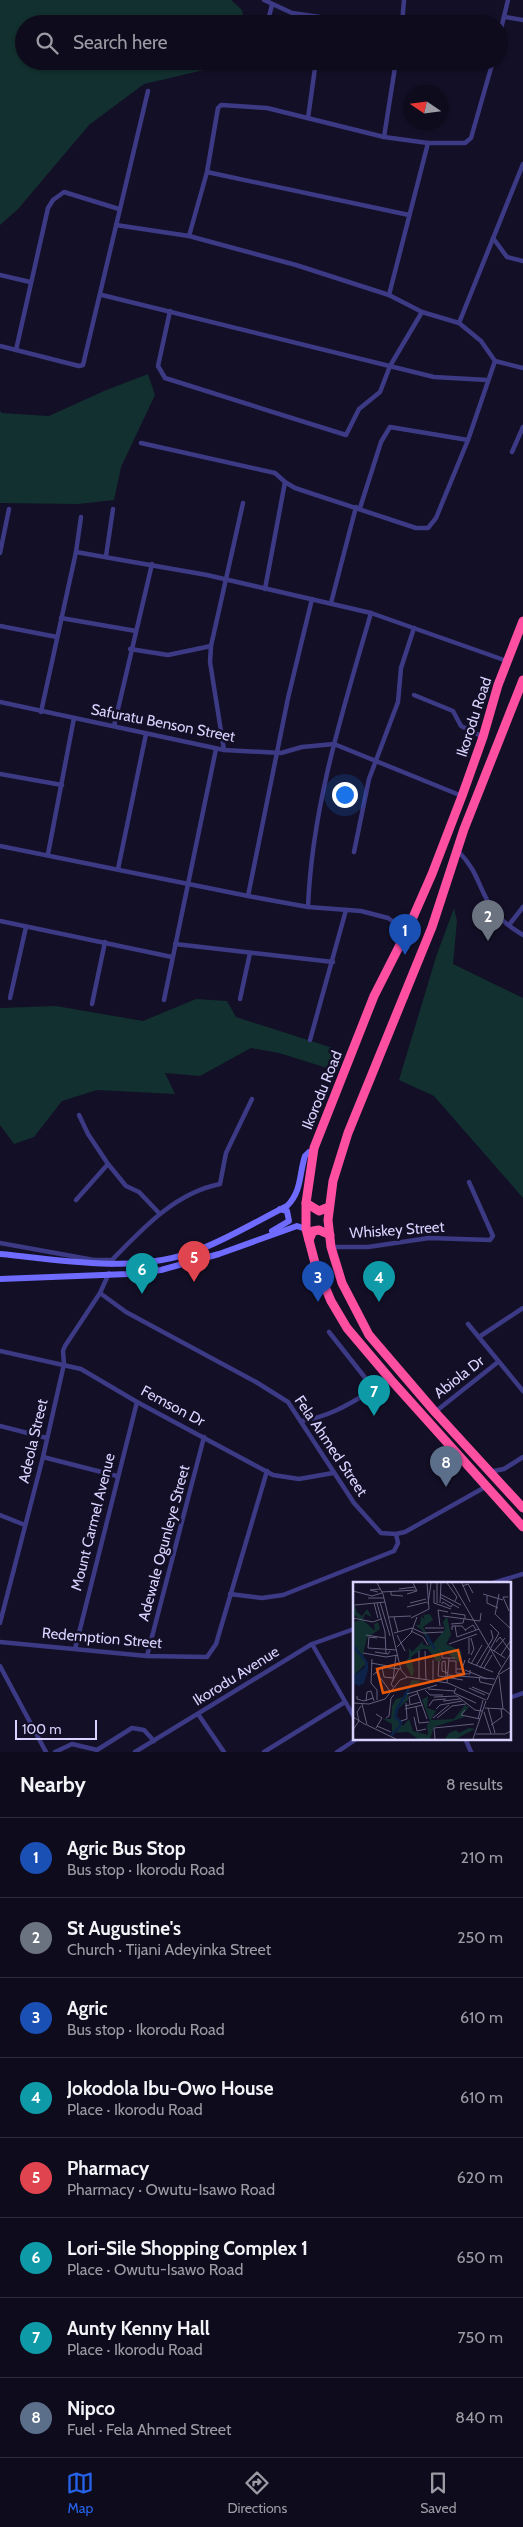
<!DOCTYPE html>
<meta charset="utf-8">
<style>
body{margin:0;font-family:Cabin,sans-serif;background:#1c1929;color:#f1f3f6}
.compass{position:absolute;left:403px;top:85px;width:45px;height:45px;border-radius:50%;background:#0e0b1c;box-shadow:0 1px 4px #0004;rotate:283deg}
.scale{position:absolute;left:15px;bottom:12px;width:82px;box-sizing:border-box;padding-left:5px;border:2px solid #d9d4ff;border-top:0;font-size:14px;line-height:18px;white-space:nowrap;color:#d9d4ff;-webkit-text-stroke:4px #130f26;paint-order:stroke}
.you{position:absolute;left:344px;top:794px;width:18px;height:18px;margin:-12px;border:4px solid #fff;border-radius:50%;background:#1a73e8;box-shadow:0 0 0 8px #1a73e833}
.badge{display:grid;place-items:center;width:32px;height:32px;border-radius:50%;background:#2563eb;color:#fff;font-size:16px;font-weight:700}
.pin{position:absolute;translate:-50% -41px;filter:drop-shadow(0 1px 2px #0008)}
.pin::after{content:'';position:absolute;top:26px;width:18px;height:15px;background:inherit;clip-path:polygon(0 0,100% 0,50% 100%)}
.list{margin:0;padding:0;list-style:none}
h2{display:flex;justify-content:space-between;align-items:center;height:65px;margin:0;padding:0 20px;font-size:21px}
h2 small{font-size:16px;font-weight:400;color:#9b9ba3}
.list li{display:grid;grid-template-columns:32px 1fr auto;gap:15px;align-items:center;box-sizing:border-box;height:80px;padding:0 20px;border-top:1px solid #2e2b3b}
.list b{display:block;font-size:19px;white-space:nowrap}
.list p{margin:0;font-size:16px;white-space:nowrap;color:#9b9ba3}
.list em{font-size:16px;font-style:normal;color:#9b9ba3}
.icon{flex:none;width:28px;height:28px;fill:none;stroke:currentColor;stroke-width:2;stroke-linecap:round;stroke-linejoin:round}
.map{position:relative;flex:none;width:523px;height:1752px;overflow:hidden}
.search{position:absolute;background:#0e0b1c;box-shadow:0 1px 4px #0004;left:15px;right:15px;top:15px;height:55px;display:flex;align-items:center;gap:12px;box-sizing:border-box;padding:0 18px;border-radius:28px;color:#9b9ba3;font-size:19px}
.sheet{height:705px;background:#0e0b1c}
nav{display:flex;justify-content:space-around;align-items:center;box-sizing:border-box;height:70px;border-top:1px solid #2e2b3b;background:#0e0b1c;font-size:14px;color:#9b9ba3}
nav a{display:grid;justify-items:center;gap:2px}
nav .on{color:#2563eb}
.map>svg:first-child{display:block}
.green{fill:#12302f}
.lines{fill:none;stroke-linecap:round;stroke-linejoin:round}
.street{stroke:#3d3a85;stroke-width:4.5}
.secondary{stroke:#6f6bff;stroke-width:6}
.highway{stroke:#ff4fa3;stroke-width:9}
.labels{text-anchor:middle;stroke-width:5;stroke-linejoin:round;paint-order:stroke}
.street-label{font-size:15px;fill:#d9d4ff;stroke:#130f26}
.inset-river{fill:none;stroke:#0c2248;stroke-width:2.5}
.inset-road{fill:none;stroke:#625e7d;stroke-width:1}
.view{fill:#e8590c;fill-opacity:0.15;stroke:#e8590c;stroke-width:2.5}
.inset-edge{fill:none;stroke:#d9d4ff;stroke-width:2.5}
</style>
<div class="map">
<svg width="523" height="1752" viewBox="0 0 523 1752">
<rect width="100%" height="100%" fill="#130f26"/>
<g class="green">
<polygon points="0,0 231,0 242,10 245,24 24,24 24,61 214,61 204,70 144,84 89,125 18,209 0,225"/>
<polygon points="148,374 155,395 121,467 114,500 78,504 0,503 0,411 2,413 49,416 104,391"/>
<polygon points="454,908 457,921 453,964 523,998 523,1198 434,1096 399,1080 436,957"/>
<polygon points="196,999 227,1001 236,1017 336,1049 327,1068 279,1053 251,1048 200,1076 165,1073 175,1094 97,1090 62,1101 34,1137 14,1144 0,1125 0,1008 56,1006 143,1021"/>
</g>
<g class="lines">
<g class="street">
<polyline points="264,0 292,13 320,17 321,24"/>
<polyline points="505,17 523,20"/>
<polyline points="267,24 272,5"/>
<polyline points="402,24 404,0"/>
<polyline points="499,37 508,0"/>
<polyline points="308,118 316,61"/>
<polyline points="384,137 396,61"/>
<polyline points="207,172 409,215"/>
<polyline points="116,225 189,236 296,265 389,295 422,312 459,323 481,341 495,361 523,368"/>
<polyline points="189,236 207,172 218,108 221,105 267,108 384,137 428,143 465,143 471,138 493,61"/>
<polyline points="493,238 507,257 523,261"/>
<polyline points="0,275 30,282"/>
<polyline points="102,295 434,377 487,380"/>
<polyline points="389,295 428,143"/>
<polyline points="170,311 158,366 165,378 346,435 359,409 380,392 390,366 422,312"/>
<polyline points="459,323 523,164"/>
<polyline points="0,346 79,366 83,365 148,91"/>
<polyline points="16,350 48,208 53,200 64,192 119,209"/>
<polyline points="141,443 275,473 285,482 295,488 416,528 428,528 436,518 468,440 495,361"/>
<polyline points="512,452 523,427"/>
<polyline points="360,508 381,442 390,427 468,440"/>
<polyline points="76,552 207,575 371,613 507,661"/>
<polyline points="0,553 9,509"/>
<polyline points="106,556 113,509"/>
<polyline points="265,589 285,482"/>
<polyline points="331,603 356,507"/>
<polyline points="61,618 136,631"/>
<polyline points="0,626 57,637"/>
<polyline points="130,649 168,655 211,646"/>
<polyline points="414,695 453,711 461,726 483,737"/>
<polyline points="0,702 224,750 281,753 302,747 334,744 462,796"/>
<polyline points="41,712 76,552 81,517"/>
<polyline points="114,726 152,564"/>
<polyline points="224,750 210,662 211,646 243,503"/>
<polyline points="0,774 62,785"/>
<polyline points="0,846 248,896 308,907 361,911 388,918 407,931"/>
<path d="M458,851C479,872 478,888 493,910C501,921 512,928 523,935"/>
<polyline points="354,852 369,779 398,702 401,668 414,628"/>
<polyline points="48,854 74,718"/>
<polyline points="118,869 146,734"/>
<polyline points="248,896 288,698 312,599"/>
<path d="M308,907C312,806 343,710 371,613"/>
<polyline points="0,921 172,957"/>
<polyline points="509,925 523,907"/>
<polyline points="175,944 333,962"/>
<polyline points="10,998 26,927"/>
<polyline points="240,999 250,953"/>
<polyline points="164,1000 216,749"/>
<polyline points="92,1004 105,942"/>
<polyline points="310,1040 346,910"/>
<polyline points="79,1115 88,1134 108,1164 126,1186 139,1192 159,1213"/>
<polyline points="76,1200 108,1164"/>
<polyline points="0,1243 94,1260 112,1260"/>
<polyline points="331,1247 368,1247 429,1238 490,1240 493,1236 469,1182"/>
<path d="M112,1265V1260C143,1228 175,1193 220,1184L226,1153L252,1099"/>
<polyline points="100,1293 126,1312 256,1382 288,1402 354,1503 381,1533 396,1534 405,1532 487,1486"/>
<polyline points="468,1324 523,1391"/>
<polyline points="329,1332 374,1389"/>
<polyline points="479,1337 523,1308"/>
<polyline points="0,1351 81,1369 137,1402 273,1475 299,1479 333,1473"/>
<polyline points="435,1412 498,1362"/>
<path d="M302,1421C340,1414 358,1397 391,1380"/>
<polyline points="0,1426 47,1438"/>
<polyline points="43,1457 117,1476"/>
<polyline points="489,1472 504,1469 523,1457"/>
<polyline points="0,1515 25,1525"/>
<polyline points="493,1583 523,1574"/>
<polyline points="230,1594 262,1598 283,1595 394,1551 398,1543 396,1534"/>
<polyline points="0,1623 43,1457 64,1364 63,1351 65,1346 100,1293 109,1273"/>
<polyline points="0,1642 147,1656 207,1657 216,1644 267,1471"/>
<polyline points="312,1644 354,1717"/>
<polyline points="75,1649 137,1402"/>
<polyline points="147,1656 204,1437"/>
<polyline points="0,1666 46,1752"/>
<polyline points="509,1698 523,1693"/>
<polyline points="198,1714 224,1752"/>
<polyline points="465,1738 471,1752"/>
<polyline points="55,1752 72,1744 97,1750 132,1728 144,1730 154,1741"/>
<polyline points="135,1752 312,1644 354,1629"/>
<polyline points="264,1752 345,1702"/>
<polyline points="337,1752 358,1738"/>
</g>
<g class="secondary">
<polyline points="272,1231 289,1221 287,1211 280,1209"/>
<path d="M0,1254C66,1260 137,1275 201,1249C231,1237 259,1220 287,1206C302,1191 299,1174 305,1156L309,1152H313"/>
<polyline points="0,1279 128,1274 161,1270 219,1254 297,1226 306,1229"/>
</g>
<g class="highway">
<polyline points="523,621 498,685 483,737 462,796 432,874 407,931 374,996 314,1148 306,1203 306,1229 315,1263 331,1301 347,1328 391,1380 523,1527"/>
<polyline points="523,680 464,829 432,927 348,1133 333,1181 328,1220 331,1247 342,1283 369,1335 435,1412 523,1508"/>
<polyline points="306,1203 319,1211 329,1207"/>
<polyline points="309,1240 313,1231 319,1230 330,1235"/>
</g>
</g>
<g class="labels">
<g class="street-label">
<text transform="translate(474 717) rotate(-72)" y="5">Ikorodu Road</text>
<text transform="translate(163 723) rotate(11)" y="5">Safuratu Benson Street</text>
<text transform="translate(322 1090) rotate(-68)" y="5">Ikorodu Road</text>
<text transform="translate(397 1230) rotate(-4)" y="5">Whiskey Street</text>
<text transform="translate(459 1377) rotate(-38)" y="5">Abiola Dr</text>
<text transform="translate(173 1406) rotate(28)" y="5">Femson Dr</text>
<text transform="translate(33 1441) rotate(-77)" y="5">Adeola Street</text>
<text transform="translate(331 1446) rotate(56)" y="5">Fela Ahmed Street</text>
<text transform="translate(93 1522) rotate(-76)" y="5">Mount Carmel Avenue</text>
<text transform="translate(164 1543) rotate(-75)" y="5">Adewale Ogunleye Street</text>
<text transform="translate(102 1638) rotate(5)" y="5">Redemption Street</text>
<text transform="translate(236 1676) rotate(-32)" y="5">Ikorodu Avenue</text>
</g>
</g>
<g transform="translate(353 1582)">
<rect width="158" height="158" fill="#130f26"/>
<path d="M0,18L4,30L9,34L14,27L19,35L12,32L10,38L22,49L21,42L25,40L27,47L14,56L10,72L14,81L0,94V40L7,38L0,32ZM77,32L80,38L70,45L80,62L92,47L90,40L94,34L98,53L93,62L108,69L109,76L106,80L91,69L86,73L89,79H83L75,67H69L58,75L61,89L59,95L52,81L56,75V66L59,70L70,59V63L77,64L69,48L62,43H67L68,34L72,38L70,33ZM59,98L68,99L56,107L55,118L45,127L44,134L50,144L56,137L60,149L75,153L74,143L77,139L69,118L75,114L74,126L83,129L78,138L101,137L112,123L116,125L109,133L112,135L81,145L77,157H65L55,150L39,151V142L30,137H38L39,124L43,117L50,115ZM116,146L122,147L103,157H92L96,151L103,148L106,151Z" fill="#12302f"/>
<path d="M12,79L15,80V88L11,101L6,104L0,101V94L12,85Z" fill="#0c2248"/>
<path class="inset-river" d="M73,53L82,67M1,65L13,79M38,154L47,144L48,140L42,135L44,127L57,105"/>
<path class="inset-road" d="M24,1L30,12L48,88L54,95M74,1L76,27M94,1L104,15L102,19M99,1L148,85M109,1L117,20M109,4L115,2L120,11M46,7L62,5M81,8V21L98,27M0,9L19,14L29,11M25,10L17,8L27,7M29,10L63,8M38,10V13L50,14M54,12L64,9L60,1M87,12L108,23M130,12L150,18M134,14V21L145,26M87,15L106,26M155,15H150L156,29M15,16H31M27,20L37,54M21,21L25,36M24,21L32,50L33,72M57,21L73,17M84,21V1M87,21L88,1M75,22L78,1M89,22L90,20L98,25L100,22M2,23L32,20M54,25L74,20M98,31L112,33V37M142,33L146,12M143,33L158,47M90,34L127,39L128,31M36,35L58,34M41,35L45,50M0,36L20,40L28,37M58,36L76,27M98,42L110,41L111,37M87,44L85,28L95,30M102,44L104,55L126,47M72,46H91M99,48V44H109L113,49M112,48L120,43L123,48M58,49L70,55L75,63M41,51L59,46L70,51L90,50M13,53L32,56M44,53L52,69M24,56L16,55L15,66L44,68M143,60L147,55L158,70M96,62L124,52M44,65L58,51L64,35M138,67L152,76M66,69V97M72,69L73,98M141,69L152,56M22,70L35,72L37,69M89,70V76H102M10,71L33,75L45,73M116,72V56M118,73L121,67L118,56M148,73L158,58M117,76L115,80L140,90M19,77L18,101L24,108V118M86,79L85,94L94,95M92,79L89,80V89L95,91M92,79L93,95M96,79H103V91L117,92V88M18,81L35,84M118,82L129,63M123,84L140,56L138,48M29,85L31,95L40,96M127,86L146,51L137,42M131,86L139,73M103,87H109L112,78M112,88L134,97M23,90L37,109M145,92L158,71M20,93L29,85L47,87M95,93L142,97M99,93L98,96L110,98M145,93L158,85M146,94L150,127M126,95L127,100L140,103M40,99L43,73M80,99V78M94,101L96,76M40,105L38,102L46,87M119,105L136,112M103,106L101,111L123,121M116,106L132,113M75,107L102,109M72,108L77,113H90M64,109L74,137M54,112L84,103M4,114V117L11,119L20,116M81,115L104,114L122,128L129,129M134,118L145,93M13,119L14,110L18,109L21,119M90,119L107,117M0,121L16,122L32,117L47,98L55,95L95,101L133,118M9,122L14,143L43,157M57,122L56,115L64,112M52,124L68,120M76,124L80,118L93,117M63,125L66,141L76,140M132,126L151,127L158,133M135,126L142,151M52,127L70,123M83,127L87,123L109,119M112,128L108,133L127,137M131,130L138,152M0,135L13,143M61,135L64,149L73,147M33,136L36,134L38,116L41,113M80,136L96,123M84,136L99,124L113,122M125,137L130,118M48,139L54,137L53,121M138,143L149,135L148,127M24,144L38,150M23,146L29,136L23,132M0,148L6,139L4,130L8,124M123,152H152L158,149M82,157L81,146L121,142M120,157L133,119"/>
<path class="view" d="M105,68L111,92L30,111L24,87Z"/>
<rect width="158" height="158" class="inset-edge"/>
</g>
</svg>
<svg class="compass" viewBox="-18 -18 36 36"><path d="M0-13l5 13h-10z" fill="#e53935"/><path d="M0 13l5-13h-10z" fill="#9b9ba3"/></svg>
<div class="scale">100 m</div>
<div class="you"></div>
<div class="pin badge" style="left:405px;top:955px;background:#1a4fb4">1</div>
<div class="pin badge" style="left:488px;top:941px;background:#6b7280">2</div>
<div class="pin badge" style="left:318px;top:1302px;background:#1a4fb4">3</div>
<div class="pin badge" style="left:379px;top:1302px;background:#0f9aa8">4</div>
<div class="pin badge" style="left:194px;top:1282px;background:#e0444e">5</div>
<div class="pin badge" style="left:142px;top:1294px;background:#0f9aa8">6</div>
<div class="pin badge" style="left:374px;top:1416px;background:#0f9aa8">7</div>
<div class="pin badge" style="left:446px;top:1487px;background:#5c6f8a">8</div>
<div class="search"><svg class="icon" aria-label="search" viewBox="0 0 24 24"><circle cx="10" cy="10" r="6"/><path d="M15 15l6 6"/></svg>Search here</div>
</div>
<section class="sheet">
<h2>Nearby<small>8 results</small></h2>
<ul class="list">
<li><span class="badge" style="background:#1a4fb4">1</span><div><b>Agric Bus Stop</b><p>Bus stop · Ikorodu Road</p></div><em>210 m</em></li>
<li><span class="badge" style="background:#6b7280">2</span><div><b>St Augustine's</b><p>Church · Tijani Adeyinka Street</p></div><em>250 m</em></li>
<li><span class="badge" style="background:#1a4fb4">3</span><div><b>Agric</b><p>Bus stop · Ikorodu Road</p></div><em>610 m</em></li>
<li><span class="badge" style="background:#0f9aa8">4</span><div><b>Jokodola Ibu-Owo House</b><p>Place · Ikorodu Road</p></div><em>610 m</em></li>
<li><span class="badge" style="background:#e0444e">5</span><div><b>Pharmacy</b><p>Pharmacy · Owutu-Isawo Road</p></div><em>620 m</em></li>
<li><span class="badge" style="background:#0f9aa8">6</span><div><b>Lori-Sile Shopping Complex 1</b><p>Place · Owutu-Isawo Road</p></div><em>650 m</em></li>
<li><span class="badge" style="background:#0f9aa8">7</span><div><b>Aunty Kenny Hall</b><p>Place · Ikorodu Road</p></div><em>750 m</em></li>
<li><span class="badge" style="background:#5c6f8a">8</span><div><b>Nipco</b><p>Fuel · Fela Ahmed Street</p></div><em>840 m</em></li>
</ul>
</section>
<nav>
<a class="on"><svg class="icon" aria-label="map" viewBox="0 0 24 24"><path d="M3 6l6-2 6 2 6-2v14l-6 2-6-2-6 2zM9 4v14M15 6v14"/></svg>Map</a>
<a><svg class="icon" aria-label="directions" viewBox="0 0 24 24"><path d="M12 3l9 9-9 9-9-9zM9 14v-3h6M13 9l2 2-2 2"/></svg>Directions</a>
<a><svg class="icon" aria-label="saved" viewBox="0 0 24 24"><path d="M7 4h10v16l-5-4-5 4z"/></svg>Saved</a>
</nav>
